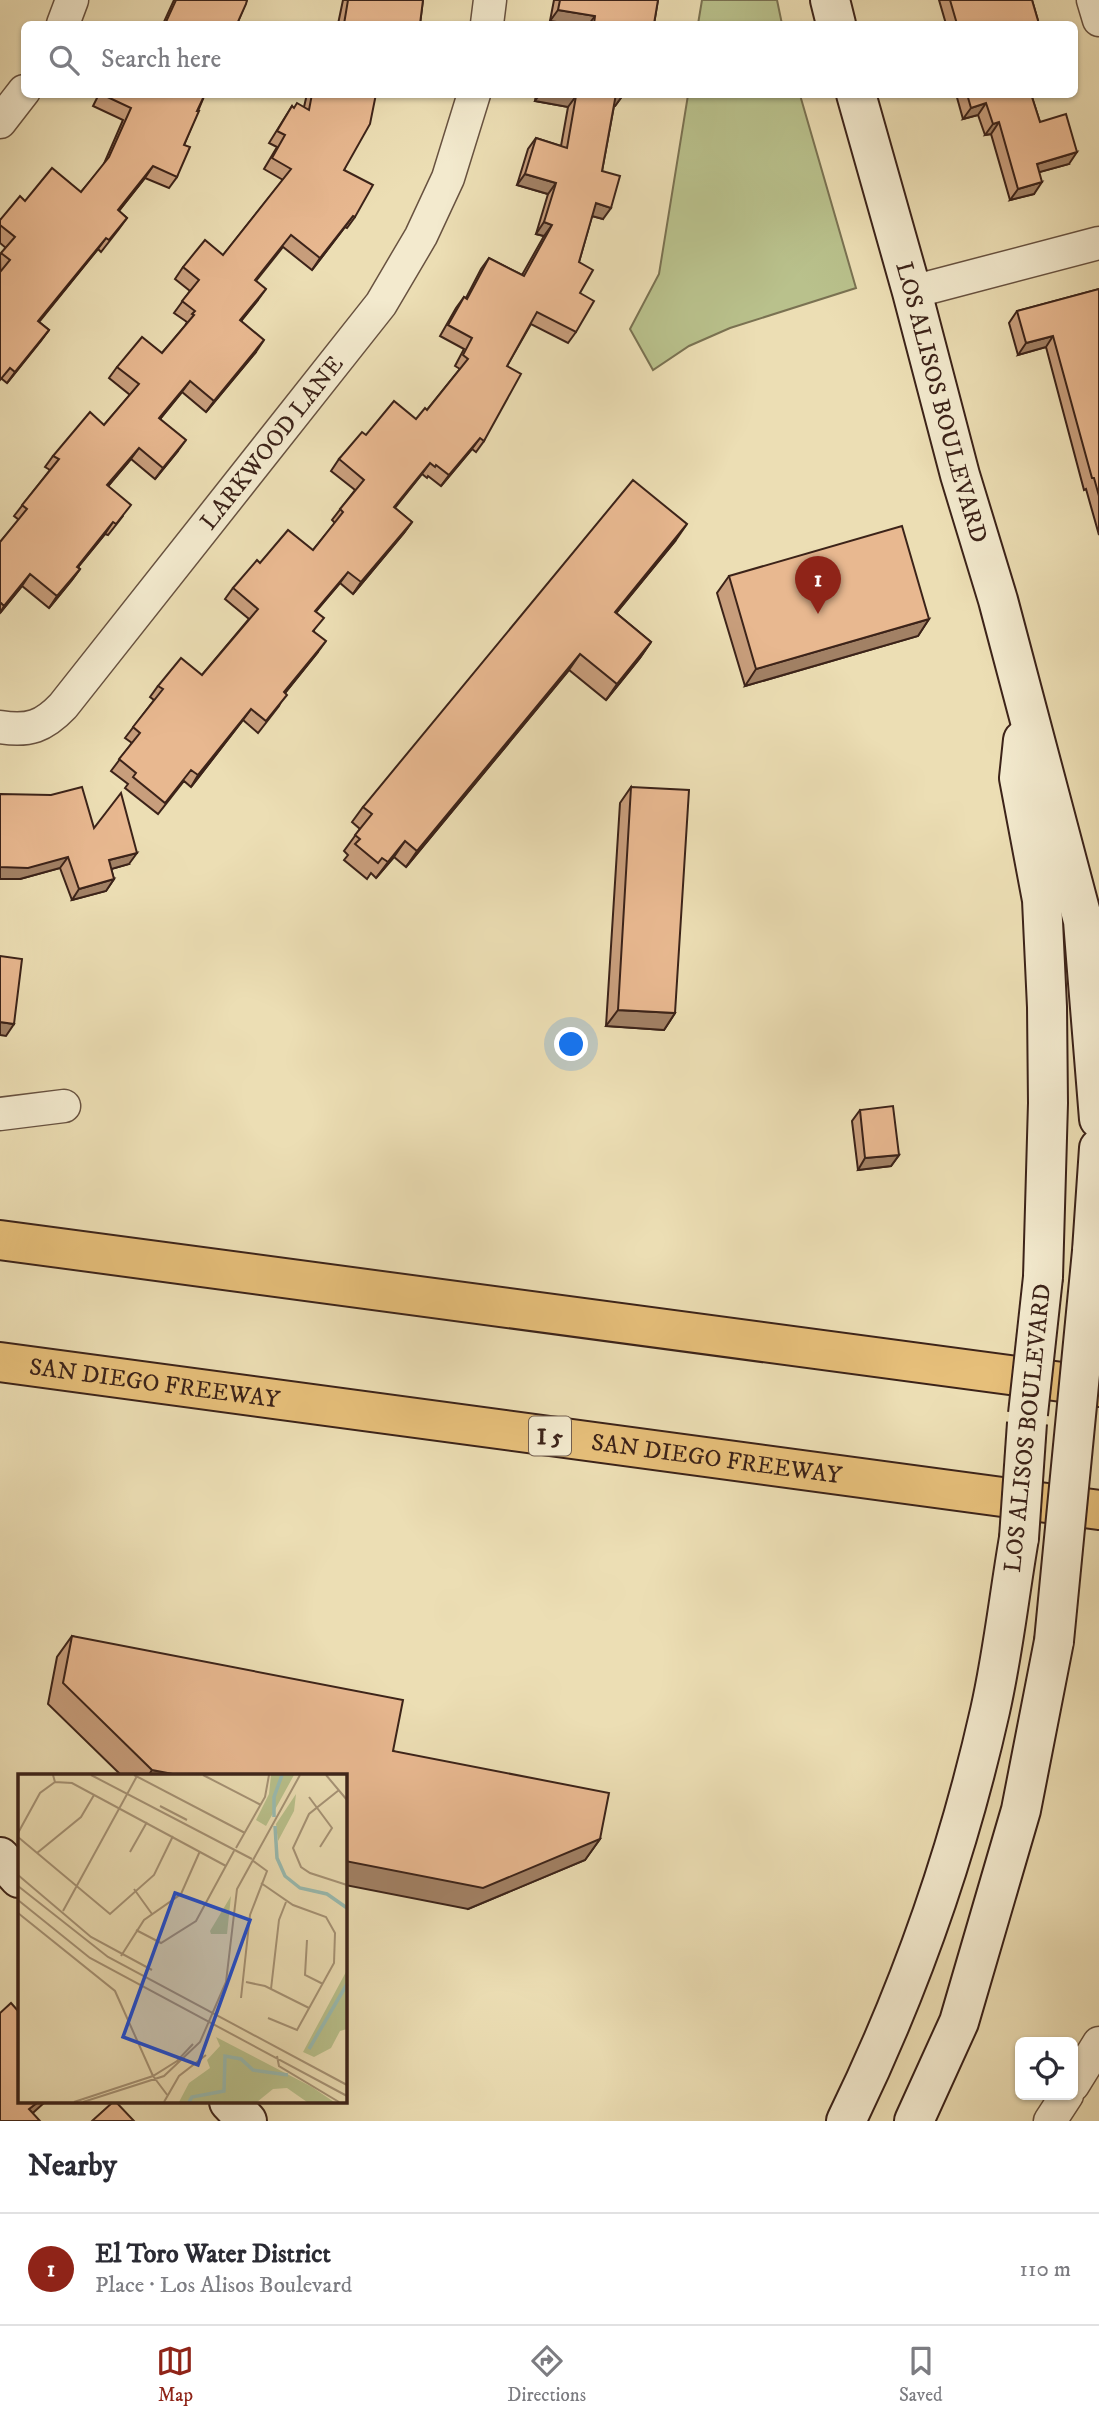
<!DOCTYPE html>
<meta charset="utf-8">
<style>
body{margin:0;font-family:"IM FELL DW Pica",serif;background:#f2f2f3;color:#2b2b33}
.controls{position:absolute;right:21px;bottom:21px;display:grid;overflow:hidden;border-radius:10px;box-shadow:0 2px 5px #0004}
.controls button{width:63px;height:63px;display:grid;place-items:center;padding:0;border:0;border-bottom:2px solid #e1e1e2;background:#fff;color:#2b2b33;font:35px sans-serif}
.you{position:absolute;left:572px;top:1045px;width:24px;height:24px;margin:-18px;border:5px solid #fff;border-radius:50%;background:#1a73e8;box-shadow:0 0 0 10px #1a73e833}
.badge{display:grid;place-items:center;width:46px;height:46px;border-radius:50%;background:#8f2418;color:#fff;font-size:23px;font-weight:700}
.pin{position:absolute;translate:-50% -58px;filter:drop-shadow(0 2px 4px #0008)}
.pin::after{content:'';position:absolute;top:37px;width:24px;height:21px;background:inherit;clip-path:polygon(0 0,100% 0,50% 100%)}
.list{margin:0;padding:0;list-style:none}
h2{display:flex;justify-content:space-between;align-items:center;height:91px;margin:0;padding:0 28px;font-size:30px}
h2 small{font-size:23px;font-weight:400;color:#7c7c81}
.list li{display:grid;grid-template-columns:46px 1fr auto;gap:21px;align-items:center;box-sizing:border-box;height:112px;padding:0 28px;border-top:2px solid #e1e1e2}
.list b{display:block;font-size:26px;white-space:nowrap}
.list p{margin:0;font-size:23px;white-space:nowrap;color:#7c7c81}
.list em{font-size:23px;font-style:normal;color:#7c7c81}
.icon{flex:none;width:38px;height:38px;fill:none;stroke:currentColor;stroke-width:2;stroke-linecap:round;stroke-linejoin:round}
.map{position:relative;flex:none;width:1099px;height:2121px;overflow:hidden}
.search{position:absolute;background:#fff;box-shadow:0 2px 5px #0004;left:21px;right:21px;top:21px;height:77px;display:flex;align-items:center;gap:18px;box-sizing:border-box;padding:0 24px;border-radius:10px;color:#7c7c81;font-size:26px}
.sheet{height:203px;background:#fff}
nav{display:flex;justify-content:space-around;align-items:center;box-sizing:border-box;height:98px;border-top:2px solid #e1e1e2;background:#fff;font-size:19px;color:#7c7c81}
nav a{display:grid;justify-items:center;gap:4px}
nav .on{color:#8f2418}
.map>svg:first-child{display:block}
.green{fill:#b9c18c;stroke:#7a7252;stroke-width:2}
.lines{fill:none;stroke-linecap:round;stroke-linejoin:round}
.street-casing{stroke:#685240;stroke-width:35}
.secondary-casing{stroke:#3c2319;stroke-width:42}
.highway-casing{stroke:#3c2319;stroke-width:42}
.street{stroke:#f3eace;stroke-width:32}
.secondary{stroke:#f3eace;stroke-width:38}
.highway{stroke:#e6bf7a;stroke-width:38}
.secondary-bridge-casing{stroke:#3c2319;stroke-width:42;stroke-linecap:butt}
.secondary-bridge{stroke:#f3eace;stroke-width:38}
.wall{fill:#c89e7c;stroke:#3c2319;stroke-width:2}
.shaded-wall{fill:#a28165;stroke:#3c2319;stroke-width:2}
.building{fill:#e8b890;stroke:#3c2319;stroke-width:2}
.labels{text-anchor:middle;stroke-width:7;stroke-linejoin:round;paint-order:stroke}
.shield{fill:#f3eace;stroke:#735f4f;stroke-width:2}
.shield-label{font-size:23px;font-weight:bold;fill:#3c2319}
.street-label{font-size:24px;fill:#3c2319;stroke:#f3eace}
.inset-river{fill:none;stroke:#99bcb2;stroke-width:3.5}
.inset-road{fill:none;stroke:#a69376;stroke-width:2}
.view{fill:#1d4ed8;fill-opacity:0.15;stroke:#1d4ed8;stroke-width:3.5}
.inset-edge{fill:none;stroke:#3c2319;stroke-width:3.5}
</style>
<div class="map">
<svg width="1099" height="2121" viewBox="0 0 1099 2121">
<rect width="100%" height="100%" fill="#ecdeb4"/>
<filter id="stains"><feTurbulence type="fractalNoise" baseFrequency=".00286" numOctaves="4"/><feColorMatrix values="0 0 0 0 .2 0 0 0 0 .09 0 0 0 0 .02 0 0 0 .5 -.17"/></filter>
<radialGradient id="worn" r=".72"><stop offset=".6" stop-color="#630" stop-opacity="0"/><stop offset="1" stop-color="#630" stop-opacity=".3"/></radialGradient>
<g class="green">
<polygon points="702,0 777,0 782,24 698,24"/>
<polygon points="688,95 800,95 856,288 730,328 689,346 653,370 630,329 659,274"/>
</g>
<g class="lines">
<g class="street-casing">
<g id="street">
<polyline points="1093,0 1099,20"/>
<polyline points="63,24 72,0"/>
<polyline points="487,24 490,0"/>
<polyline points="0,122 24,91"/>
<polyline points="912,292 1099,243"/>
<path id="s1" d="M0,727C29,732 44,726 63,706L381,304L421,236L448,178L474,94"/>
<polyline points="0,1114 64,1106"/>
<polyline points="1073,2085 1099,2043"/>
<polyline points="1050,2121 1067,2095"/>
</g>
</g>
<g class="secondary-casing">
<g id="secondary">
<polyline points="830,0 836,24"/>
<path id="s2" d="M856,94L912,292L960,475L998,600L1083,921L1099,1119"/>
<polyline points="1023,740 1019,778 1042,900 1047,1007 1048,1103 1043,1277"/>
<polyline points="1092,1251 1099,1148"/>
<polyline points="0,1857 19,1878"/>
<polyline points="229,2102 247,2121"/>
<path d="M846,2121C910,1990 958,1853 990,1711C1003,1654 1009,1596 1019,1538"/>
<polyline points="914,2121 959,2022 1021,1810 1054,1641"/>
</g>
</g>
<g class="highway-casing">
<g id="highway">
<polyline points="0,1240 1099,1387"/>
<path id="s3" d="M0,1362L1099,1510"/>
</g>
</g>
<use href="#street" class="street"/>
<use href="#secondary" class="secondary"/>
<use href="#highway" class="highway"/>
<g class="secondary-bridge-casing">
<g id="secondary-bridge">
<polyline points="1028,1414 1043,1277"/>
<polyline points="1019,1538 1027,1423"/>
<polyline points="1054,1641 1092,1251"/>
</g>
</g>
<use href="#secondary-bridge" class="secondary-bridge"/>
</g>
<g class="wall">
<polygon points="174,0 247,0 237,24 163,24"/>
<polygon points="343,0 423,0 420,24 338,24"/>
<polygon points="554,0 658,0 654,24 570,24 550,21"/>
<polygon points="939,0 1032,0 1039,24 946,24"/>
<polygon points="99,94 205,94 184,145 177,177 169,188 145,178 119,211 127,218 119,229 101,252 98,249 39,322 49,330 7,383 2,379 0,255 6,248 0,243 0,220 25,201 81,192 103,166 123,120 93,106"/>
<polygon points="307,94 376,94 344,170 355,217 347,228 345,227 312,270 283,247 256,281 258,300 241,321 256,352 206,412 182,392 160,419 178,451 155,479 131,459 108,486 123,516 108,535 105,534 78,567 80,569 72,580 49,608 22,586 0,613 0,542 19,520 14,516 50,470 45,467 53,456 104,425 130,395 109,378 117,367 162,353 185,326 187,322 174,313 190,291 175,279 183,267 223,255 283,180 264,169 277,147 269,143 292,106 293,108 304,107"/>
<polygon points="536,94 623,95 615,106 614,106 602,171 603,219 592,216 579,262 580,293 576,332 568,343 531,324 507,366 484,441 476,452 472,449 441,486 428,476 427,478 422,474 395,508 412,522 404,533 353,594 340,583 316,611 314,631 318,652 285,693 279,706 258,733 243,720 191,787 184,781 158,814 125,788 128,784 111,771 132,743 125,738 154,700 150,697 158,686 202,675 249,619 225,599 233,588 260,563 313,550 335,523 332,520 355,490 331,471 339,459 366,435 416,419 427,410 460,369 455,366 464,349 440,336 456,308 464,297 466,298 481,269 489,258 522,275 544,236 536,234 548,194 517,185 528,149 536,138 561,146 568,107 535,101"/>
<polygon points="956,94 1031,94 1040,122 1069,164 1039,172 1034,194 1010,200 991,134 985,135 978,115 963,119"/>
<polygon points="1099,289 1099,535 1086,489 1084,490 1046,347 1018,355 1009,323 1017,311"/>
<polygon points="676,540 616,613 651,642 640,658 606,700 569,670 406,867 394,857 376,878 371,873 367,879 344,860 348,855 344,851 360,829 352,822 363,807"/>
<polygon points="729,576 929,619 918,636 745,686 717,593"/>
<polygon points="631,787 675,1013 664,1030 606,1026 620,803"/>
<polygon points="0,794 94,828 129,864 111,869 114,879 106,891 72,900 60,868 20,879 0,879"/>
<polygon points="860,1110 899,1155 891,1166 858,1170 852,1121"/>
<polygon points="72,1636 393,1751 600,1839 585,1860 468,1909 345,1776 122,1776 48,1704 57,1657"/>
</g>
<g class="shaded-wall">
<polygon points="558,10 595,16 589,24 570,24 550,21"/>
<polygon points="540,94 569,94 576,96 568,107 535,101"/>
<polygon points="616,94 623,95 615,106 609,105"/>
<polygon points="986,103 978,115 963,119 971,108"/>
<polygon points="999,122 991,134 985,135 993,124"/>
<polygon points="1077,152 1069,164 1029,175 1037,164"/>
<polygon points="153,166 145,178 110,222 118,210"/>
<polygon points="525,174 556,183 548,194 517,185"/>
<polygon points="1042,182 1034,194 1010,200 1018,189"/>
<polygon points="596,203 611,208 603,219 588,215"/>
<polygon points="353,216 345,227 312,270 320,258"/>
<polygon points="544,222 552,225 544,236 536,234"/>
<polygon points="106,238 98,249 30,332 38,321"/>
<polygon points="266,289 258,300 232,332 240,320"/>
<polygon points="49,330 41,341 7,383 15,372"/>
<polygon points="1053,336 1046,347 1018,355 1026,343"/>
<polygon points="264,340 256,352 206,412 214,401"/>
<polygon points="190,381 182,392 151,430 159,418"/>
<polygon points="480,438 472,449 441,486 449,475"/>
<polygon points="186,440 178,451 155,479 163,468"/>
<polygon points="139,448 131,459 99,497 107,485"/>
<polygon points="430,463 422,474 386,518 394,507"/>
<polygon points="113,522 105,534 69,578 77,567"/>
<polygon points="412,522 404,533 353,594 361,582"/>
<polygon points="687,524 676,540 604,628 615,612"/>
<polygon points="80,569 72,580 49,608 57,596"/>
<polygon points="348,572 340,583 307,622 315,611"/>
<polygon points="30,574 22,586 0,613 4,606"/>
<polygon points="929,619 918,636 745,686 756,669"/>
<polygon points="326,641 318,652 276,704 284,692"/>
<polygon points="651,642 640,658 606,700 617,684"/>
<polygon points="580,654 569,670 406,867 417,851"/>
<polygon points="251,709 243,720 191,787 198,775"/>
<polygon points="405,841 394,857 376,878 388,862"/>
<polygon points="137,853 129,864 101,872 109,860"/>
<polygon points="68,857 60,868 20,879 0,879 0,867"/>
<polygon points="114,879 106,891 72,900 79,889"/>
<polygon points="618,1010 675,1013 664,1030 606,1026"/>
<polygon points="0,1022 14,1024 6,1036 0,1035"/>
<polygon points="899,1155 891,1166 858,1170 865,1158"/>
<polygon points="152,1770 183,1776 148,1776"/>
<polygon points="600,1839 585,1860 468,1909 345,1885 345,1861"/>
<polygon points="38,2102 45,2102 24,2121 29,2109"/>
</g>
<g class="building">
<polygon points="176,0 247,0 246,4 237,24 165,24"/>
<polygon points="348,0 423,0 420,24 344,24"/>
<polygon points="560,0 658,0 654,24 594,24 595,16 558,10"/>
<polygon points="950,0 1032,0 1039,24 957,24"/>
<polygon points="101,94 205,94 197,111 199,111 184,145 190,147 177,177 153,166 118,210 127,218 109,240 106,238 38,321 49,330 15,372 10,368 0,380 0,272 10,260 1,253 15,237 0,225 0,220 20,196 25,201 52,168 81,192 109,157 131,108"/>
<polygon points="312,94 376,94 370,124 344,170 373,185 355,217 353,216 320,258 291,235 255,280 266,289 240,320 264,340 214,401 190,381 159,418 186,440 163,468 139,448 107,485 131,505 116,524 113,522 77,567 80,569 57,596 30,574 4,606 0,602 0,542 27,509 22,505 59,459 53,456 90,412 104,425 139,384 117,367 142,337 162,353 194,315 192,314 195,311 182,301 199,280 183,267 205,240 223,255 291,169 272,158 285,135 277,131 292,106 294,108 297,103 309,110"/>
<polygon points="569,94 616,94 602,171 620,176 611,208 596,203 579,262 593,270 580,293 594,301 576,332 537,312 507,366 521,374 484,441 480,438 449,475 436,465 435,467 430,463 394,507 412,522 361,582 348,572 315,611 324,618 313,631 326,641 284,692 287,695 266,721 251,709 198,775 191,770 165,803 133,777 136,773 119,759 140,733 133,727 163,689 158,686 181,658 202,675 258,609 233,588 257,560 260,563 288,530 313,550 343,512 340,509 364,480 339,459 362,432 366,435 394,401 416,419 425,408 427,410 468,359 463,355 472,338 448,325 464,297 467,299 489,258 524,276 552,225 544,222 556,183 525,174 536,138 567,148 576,96"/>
<polygon points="967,94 1031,94 1040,122 1066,114 1077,152 1037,164 1042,182 1018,189 999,122 993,124 986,103 971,108"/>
<polygon points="1099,289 1099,496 1094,478 1092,478 1053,336 1026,343 1017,311"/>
<polygon points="633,480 687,524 615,612 651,642 617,684 580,654 417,851 405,841 388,862 382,858 378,863 355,844 360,839 355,835 372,814 363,807"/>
<polygon points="902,526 929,619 756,669 729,576"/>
<polygon points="82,787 94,828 121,793 137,853 109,860 114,879 79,889 68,857 28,868 0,867 0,794 51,795"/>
<polygon points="631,787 689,790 675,1013 618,1010"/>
<polygon points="0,956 22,959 14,1024 0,1022"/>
<polygon points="893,1106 899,1155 865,1158 860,1110"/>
<polygon points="72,1636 403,1700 393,1751 609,1793 600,1839 483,1888 345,1861 345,1776 183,1776 152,1770 63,1683"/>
<polygon points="11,2003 19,2012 19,2102 38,2102 29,2109 40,2121 0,2121 0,2013"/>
<polygon points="113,2102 116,2102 134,2121 92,2121"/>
</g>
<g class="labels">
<rect class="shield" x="529" y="1416.5" width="42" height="39" rx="5"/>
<g class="shield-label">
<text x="550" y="1444">I 5</text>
</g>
<g class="street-label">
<text dy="8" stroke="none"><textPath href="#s2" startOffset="320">LOS ALISOS BOULEVARD</textPath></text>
<text dy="8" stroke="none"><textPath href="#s1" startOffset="406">LARKWOOD LANE</textPath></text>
<text dy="8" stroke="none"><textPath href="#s3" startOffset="156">SAN DIEGO FREEWAY</textPath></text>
<text transform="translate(1027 1428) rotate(-84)" y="8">LOS ALISOS BOULEVARD</text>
<text dy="8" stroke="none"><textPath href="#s3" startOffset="723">SAN DIEGO FREEWAY</textPath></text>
</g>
</g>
<g transform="translate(18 1774)">
<rect width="329" height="329" fill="#ecdeb4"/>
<path d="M253,1H276L248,52L238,46L251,20ZM278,20L276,37L260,67L258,50ZM213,122L209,160H193L192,157ZM329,196V255L322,257L313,274L296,283L285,278ZM198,263L294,313L316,328H289L269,314L255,315L239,328H161L171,309L192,294L189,286L202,272Z" fill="#b9c18c"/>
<path class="inset-river" d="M256,43V23L264,1M257,52L259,84L267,102L282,114L309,120L329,134M291,275L329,210M171,328L174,323L206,317L207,282L223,285L235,296L270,301"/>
<path class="inset-road" d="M35,1L37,8L54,9L208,92M73,1L234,85M116,1L227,59M185,1L243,31M308,1L329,26M321,16L291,40L275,74L283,93L292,99L329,111M291,23L314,54L302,73M142,32L169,46M0,59L22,19L37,8M0,63L92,140L136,101L155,62M218,74L247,23L251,1M112,78L129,48M19,79L63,43L76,21M0,101L73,163L134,196M243,109L275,131L308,143L317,159L316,189L279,256L250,244M0,112L90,183L329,311M116,115L134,140M0,126L72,184L329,322M45,137L119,2M0,139L97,217L135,302M118,156L143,169L178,147L216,77M289,166L287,201L305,210M103,182L126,146L163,120L182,77M228,208L247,212L291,234M253,215L261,146L268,128M223,224L232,141L249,97L234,86M259,282L261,292L321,328M135,302L150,322M56,328L135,302L159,287L175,270M65,328L146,302L182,268L208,208L219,115L282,1M146,328L161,302L188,281"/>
<path class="view" d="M157,119L232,146L180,291L105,263Z"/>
<rect width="329" height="329" class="inset-edge"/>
</g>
<rect width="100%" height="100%" filter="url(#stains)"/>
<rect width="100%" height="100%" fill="url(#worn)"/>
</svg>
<div class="controls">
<button><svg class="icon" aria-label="locate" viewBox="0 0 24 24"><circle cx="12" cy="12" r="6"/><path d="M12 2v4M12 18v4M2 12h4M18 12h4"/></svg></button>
</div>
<div class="you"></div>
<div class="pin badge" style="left:818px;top:614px">1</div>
<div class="search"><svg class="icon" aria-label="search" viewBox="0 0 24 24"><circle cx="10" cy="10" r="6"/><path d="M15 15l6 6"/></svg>Search here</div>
</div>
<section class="sheet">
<h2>Nearby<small></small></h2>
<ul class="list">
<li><span class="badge">1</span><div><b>El Toro Water District</b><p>Place · Los Alisos Boulevard</p></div><em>110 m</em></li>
</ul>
</section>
<nav>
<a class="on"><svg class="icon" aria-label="map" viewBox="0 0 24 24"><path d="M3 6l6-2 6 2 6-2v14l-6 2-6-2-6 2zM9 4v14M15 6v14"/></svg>Map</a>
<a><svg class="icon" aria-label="directions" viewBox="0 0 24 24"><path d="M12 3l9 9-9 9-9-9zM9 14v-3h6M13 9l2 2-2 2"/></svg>Directions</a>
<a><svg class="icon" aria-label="saved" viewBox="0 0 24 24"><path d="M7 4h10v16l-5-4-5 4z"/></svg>Saved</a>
</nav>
